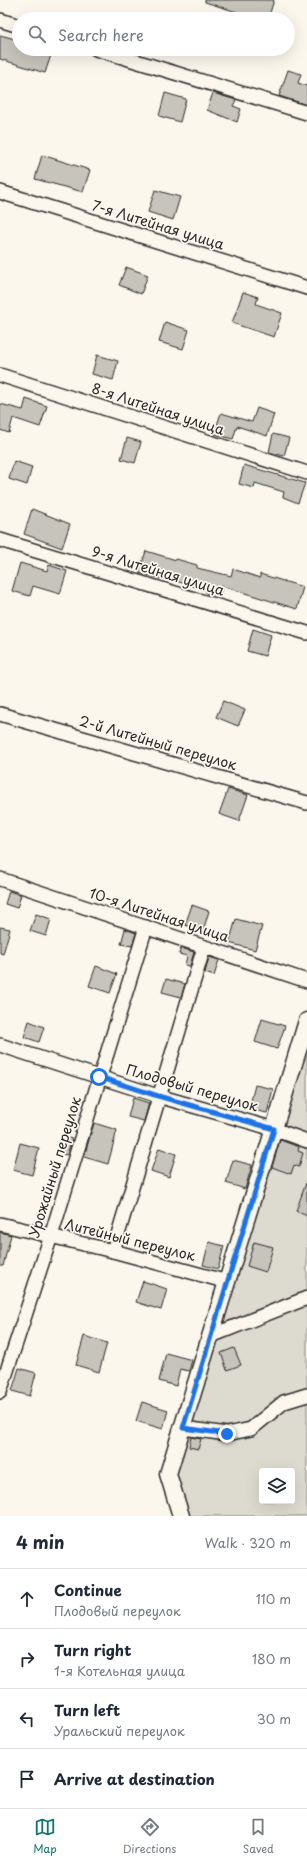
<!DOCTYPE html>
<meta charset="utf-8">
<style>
body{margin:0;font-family:"Playpen Sans",sans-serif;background:#f2f2f3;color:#1f2937}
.controls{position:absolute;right:12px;bottom:12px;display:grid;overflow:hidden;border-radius:4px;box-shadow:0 4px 16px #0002}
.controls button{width:36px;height:36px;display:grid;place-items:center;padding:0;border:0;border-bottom:1px solid #e0e1e3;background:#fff;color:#1f2937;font:20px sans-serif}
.stop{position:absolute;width:12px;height:12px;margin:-9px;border:3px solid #1a73e8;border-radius:50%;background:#fff}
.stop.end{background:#1a73e8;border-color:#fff;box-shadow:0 1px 4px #0008}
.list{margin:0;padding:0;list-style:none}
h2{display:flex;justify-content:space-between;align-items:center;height:52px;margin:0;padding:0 16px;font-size:17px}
h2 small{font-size:13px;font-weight:400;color:#747a83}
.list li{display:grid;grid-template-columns:26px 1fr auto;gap:12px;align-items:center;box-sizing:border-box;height:60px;padding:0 16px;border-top:1px solid #e0e1e3}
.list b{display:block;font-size:15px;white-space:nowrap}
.list p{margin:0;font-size:13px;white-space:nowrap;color:#747a83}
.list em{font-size:13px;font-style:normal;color:#747a83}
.icon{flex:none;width:22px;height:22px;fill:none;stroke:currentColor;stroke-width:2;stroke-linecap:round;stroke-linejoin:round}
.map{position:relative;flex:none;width:307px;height:1516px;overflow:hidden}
.search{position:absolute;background:#fff;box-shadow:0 4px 16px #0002;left:12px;right:12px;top:12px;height:44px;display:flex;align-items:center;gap:10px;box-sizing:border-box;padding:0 14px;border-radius:22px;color:#747a83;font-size:15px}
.sheet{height:292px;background:#fff}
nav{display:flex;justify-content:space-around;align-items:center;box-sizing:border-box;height:56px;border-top:1px solid #e0e1e3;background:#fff;font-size:11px;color:#747a83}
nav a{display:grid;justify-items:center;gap:2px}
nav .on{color:#0f766e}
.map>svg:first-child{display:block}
.green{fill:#dddad0;stroke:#84827e;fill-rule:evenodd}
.building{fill:#c7c4bc;stroke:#2b2b2b}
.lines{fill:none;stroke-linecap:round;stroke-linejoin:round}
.minor-casing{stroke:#2b2b2b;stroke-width:16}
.tertiary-casing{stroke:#2b2b2b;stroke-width:19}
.minor{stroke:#fbf7ec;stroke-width:13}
.tertiary{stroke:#fbf7ec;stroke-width:16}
.route{stroke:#1a73e8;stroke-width:5}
.labels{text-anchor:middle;stroke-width:3.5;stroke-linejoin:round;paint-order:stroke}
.street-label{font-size:14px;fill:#2b2b2b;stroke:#fbf7ec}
</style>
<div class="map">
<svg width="307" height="1516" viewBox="0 0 307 1516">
<rect width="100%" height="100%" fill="#fbf7ec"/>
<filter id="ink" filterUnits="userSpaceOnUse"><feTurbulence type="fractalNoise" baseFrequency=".025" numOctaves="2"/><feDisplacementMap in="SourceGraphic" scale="8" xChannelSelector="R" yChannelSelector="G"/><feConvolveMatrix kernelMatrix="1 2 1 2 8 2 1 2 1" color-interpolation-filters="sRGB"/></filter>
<g filter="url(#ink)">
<path class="green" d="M307,1042V1516H189L177,1474ZM262,1471H292V1501H262Z"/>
<g class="building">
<polygon points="205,0 274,0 268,19 259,19 205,2"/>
<polygon points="0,35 19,40 19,49 29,49 40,53 41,49 53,49 45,73 0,59"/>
<polygon points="288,70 301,74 298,83 307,86 307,105 279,96"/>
<polygon points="165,93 186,99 180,122 159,116"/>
<polygon points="213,93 236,100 233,106 241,109 237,122 207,110"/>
<polygon points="42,155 90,170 83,192 35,179"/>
<polygon points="155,190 180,197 173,220 148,212"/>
<polygon points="126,267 148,275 141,294 119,285"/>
<polygon points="243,292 258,297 256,304 282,313 274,337 232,323"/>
<polygon points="165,322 189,330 183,349 159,342"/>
<polygon points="97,355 118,361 113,380 92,374"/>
<polygon points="26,399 47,406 40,427 13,418 9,433 0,430 0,404 23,410"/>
<polygon points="257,408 274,414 267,436 237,426 233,439 214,434 221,413 252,422"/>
<polygon points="273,434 289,438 284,456 269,452"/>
<polygon points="127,438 141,442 135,463 121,459"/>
<polygon points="14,461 32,467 27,485 9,479"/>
<polygon points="244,465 305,483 298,503 283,497 284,492 255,483 254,488 239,484"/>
<polygon points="32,509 70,524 62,548 24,534"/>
<polygon points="146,551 176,560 176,559 197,565 197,568 231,576 233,569 260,578 260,574 303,587 297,609 222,586 220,596 206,593 206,590 162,577 162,579 139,573"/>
<polygon points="20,563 47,571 49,565 67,571 60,594 33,586 30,596 12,591"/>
<polygon points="253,629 271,635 265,656 247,651"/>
<polygon points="223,701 245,710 238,726 216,717"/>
<polygon points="228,789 248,795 239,821 219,814"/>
<polygon points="9,891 21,895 17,908 5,904"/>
<polygon points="192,905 209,911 203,931 185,925"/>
<polygon points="36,914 51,919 46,936 30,931"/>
<polygon points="236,919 262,926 255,950 229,943"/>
<polygon points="0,927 10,929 3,954 0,953"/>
<polygon points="125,929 136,933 132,946 121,944"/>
<polygon points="181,948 194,952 190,966 185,965 187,956 179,954"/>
<polygon points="209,957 219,960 214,976 205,973"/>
<polygon points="96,966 117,974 110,993 89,986"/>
<polygon points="166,979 185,984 181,997 162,992"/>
<polygon points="262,1019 285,1026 277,1049 255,1042"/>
<polygon points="29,1021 44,1027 39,1042 24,1037"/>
<polygon points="255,1085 273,1089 267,1113 249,1109"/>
<polygon points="133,1098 149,1103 144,1121 128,1117"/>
<polygon points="94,1123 117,1130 108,1164 84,1157"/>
<polygon points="61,1136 72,1139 67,1155 57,1153"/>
<polygon points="280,1140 299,1147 298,1151 303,1153 299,1167 294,1165 291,1174 272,1167"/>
<polygon points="20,1143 39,1148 32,1175 13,1170"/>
<polygon points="159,1148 176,1154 169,1177 151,1171"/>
<polygon points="233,1160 252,1165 245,1189 226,1183"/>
<polygon points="306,1183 307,1184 307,1216 296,1211"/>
<polygon points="0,1232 11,1235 3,1266 0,1266"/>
<polygon points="209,1242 224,1246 218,1269 203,1265"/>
<polygon points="254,1242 273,1247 266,1272 247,1266"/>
<polygon points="143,1281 167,1289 161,1310 136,1302"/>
<polygon points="84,1336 107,1343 99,1372 76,1365"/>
<polygon points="234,1348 241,1365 227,1370 221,1353"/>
<polygon points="166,1353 192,1360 189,1371 180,1369 176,1386 159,1381"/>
<polygon points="19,1368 36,1373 30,1396 12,1391"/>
<polygon points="142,1402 168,1410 163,1429 136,1421"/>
<polygon points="191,1437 201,1439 198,1449 189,1447"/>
</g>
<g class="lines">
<g class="minor-casing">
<g id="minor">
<polyline points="0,20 19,26"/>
<polyline points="96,49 307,113"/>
<polyline points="0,192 307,288"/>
<polyline points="0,375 307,473"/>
<polyline points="0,540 307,633"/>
<polyline points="0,714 307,803"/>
<polyline points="0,879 307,981"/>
<polyline points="0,1045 158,1096 274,1129 307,1141"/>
<polyline points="0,1224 113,1251 228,1282"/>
<polyline points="113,1251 204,947"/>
<polyline points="211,1336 307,1298"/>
<polyline points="0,1392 51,1236 146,927"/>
<polyline points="183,1428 227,1434 251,1429 284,1402 307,1395"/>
</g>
</g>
<g class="tertiary-casing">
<polyline id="tertiary" points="181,1516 168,1474 307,1021"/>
</g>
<use href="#minor" class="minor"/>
<use href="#tertiary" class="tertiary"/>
</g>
</g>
<g class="lines" filter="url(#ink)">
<polyline class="route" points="99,1077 158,1096 274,1129 183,1428 227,1434"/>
</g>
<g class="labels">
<g class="street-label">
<text transform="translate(158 225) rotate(17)" y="5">7-я Литейная улица</text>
<text transform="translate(158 409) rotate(18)" y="5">8-я Литейная улица</text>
<text transform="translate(158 571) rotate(17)" y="5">9-я Литейная улица</text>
<text transform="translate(158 743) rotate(16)" y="5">2-й Литейный переулок</text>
<text transform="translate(159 915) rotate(18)" y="5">10-я Литейная улица</text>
<text transform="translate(192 1088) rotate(16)" y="5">Плодовый переулок</text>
<text transform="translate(55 1167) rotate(-73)" y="5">Урожайный переулок</text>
<text transform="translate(130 1240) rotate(14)" y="5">Литейный переулок</text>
</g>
</g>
</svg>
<div class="controls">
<button><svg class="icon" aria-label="layers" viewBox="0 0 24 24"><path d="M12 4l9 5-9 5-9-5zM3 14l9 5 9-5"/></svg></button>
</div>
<div class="stop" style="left:99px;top:1077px"></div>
<div class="stop end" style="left:227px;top:1434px"></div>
<div class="search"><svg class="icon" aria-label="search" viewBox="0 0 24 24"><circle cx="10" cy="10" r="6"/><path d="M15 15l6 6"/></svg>Search here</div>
</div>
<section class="sheet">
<h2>4 min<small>Walk · 320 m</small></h2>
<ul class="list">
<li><svg class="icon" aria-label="ahead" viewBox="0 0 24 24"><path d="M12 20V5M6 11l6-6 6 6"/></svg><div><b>Continue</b><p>Плодовый переулок</p></div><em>110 m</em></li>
<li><svg class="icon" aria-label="right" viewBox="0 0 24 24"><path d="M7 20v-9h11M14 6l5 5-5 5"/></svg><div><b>Turn right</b><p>1-я Котельная улица</p></div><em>180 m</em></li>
<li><svg class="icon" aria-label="left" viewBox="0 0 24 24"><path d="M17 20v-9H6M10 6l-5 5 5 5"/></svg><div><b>Turn left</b><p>Уральский переулок</p></div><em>30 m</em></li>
<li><svg class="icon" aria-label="arrive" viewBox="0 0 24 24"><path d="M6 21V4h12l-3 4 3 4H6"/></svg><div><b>Arrive at destination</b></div></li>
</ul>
</section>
<nav>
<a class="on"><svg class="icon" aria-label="map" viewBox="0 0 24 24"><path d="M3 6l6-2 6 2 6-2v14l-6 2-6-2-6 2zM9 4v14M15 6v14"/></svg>Map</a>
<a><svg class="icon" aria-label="directions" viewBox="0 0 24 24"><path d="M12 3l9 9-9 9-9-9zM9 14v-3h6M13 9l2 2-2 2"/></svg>Directions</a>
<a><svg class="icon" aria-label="saved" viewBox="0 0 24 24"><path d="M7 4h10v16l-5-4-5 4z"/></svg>Saved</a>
</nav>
